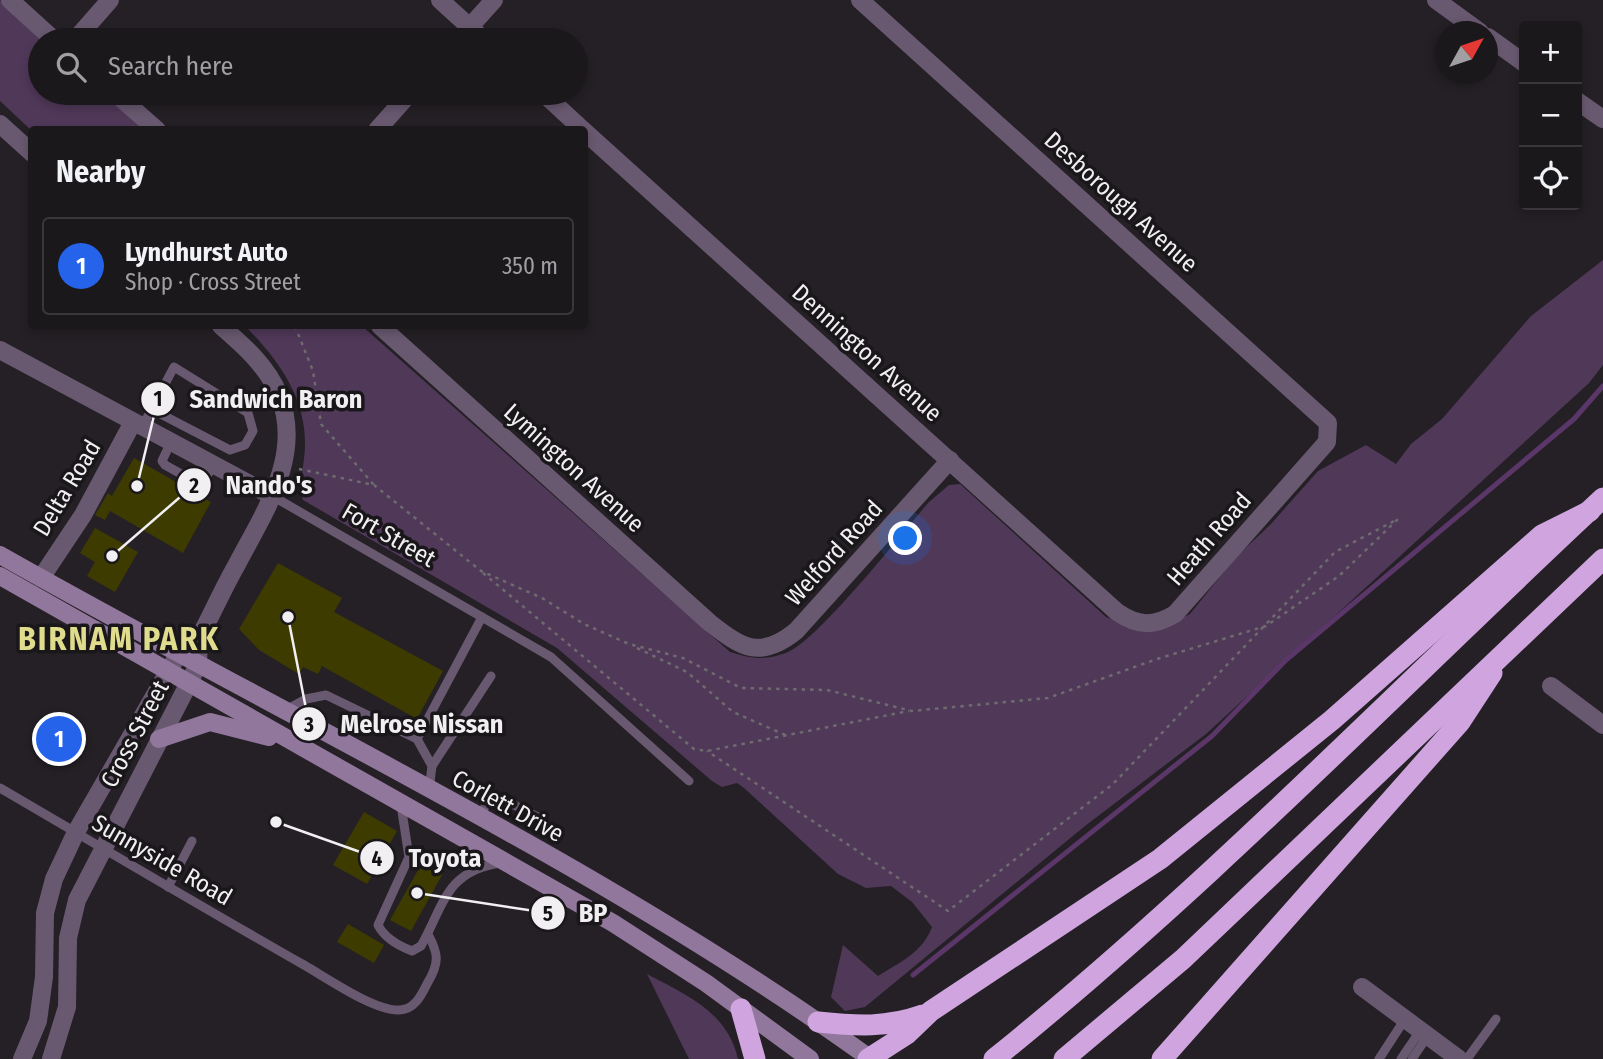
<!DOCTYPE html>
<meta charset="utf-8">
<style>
body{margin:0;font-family:"Fira Sans Condensed",sans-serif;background:#282529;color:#f1f3f6}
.controls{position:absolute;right:21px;top:21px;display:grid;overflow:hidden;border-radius:7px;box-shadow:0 4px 10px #0003}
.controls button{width:63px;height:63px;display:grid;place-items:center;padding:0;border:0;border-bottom:2px solid #39373b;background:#1b181c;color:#f1f3f6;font:35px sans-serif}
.compass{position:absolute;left:1435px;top:21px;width:63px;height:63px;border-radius:50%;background:#1b181c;box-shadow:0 4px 10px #0003;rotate:50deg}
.you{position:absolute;left:906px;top:539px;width:24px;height:24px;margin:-18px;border:5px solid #fff;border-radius:50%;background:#1a73e8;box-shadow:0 0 0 10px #1a73e833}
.badge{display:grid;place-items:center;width:46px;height:46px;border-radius:50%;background:#2563eb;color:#fff;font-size:23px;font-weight:700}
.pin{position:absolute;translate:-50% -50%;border:4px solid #fff;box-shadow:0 2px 7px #0006}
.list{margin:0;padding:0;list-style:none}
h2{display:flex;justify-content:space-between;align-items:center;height:91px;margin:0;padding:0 28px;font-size:30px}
h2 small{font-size:23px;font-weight:400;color:#a0a0a3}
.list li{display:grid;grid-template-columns:46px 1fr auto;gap:21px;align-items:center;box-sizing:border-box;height:98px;margin:0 14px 14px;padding:0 14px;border:2px solid #39373b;border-radius:7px}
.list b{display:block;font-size:26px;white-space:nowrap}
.list p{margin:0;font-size:23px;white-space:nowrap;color:#a0a0a3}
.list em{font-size:23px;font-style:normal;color:#a0a0a3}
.icon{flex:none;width:38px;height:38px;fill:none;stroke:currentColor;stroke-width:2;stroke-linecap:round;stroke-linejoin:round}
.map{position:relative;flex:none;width:1603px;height:1059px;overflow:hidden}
.search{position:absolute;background:#1b181c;box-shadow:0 4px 10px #0003;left:28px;top:28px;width:560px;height:77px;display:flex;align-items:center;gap:18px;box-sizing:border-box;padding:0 24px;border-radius:38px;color:#a0a0a3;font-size:26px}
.panel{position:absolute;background:#1b181c;box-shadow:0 4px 10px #0003;left:28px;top:126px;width:560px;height:203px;border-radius:7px}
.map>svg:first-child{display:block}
.green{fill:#503859}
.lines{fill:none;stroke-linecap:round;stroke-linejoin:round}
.stream{stroke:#5b3669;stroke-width:5}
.building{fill:#3e3b00}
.path{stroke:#6e6b6f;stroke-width:2.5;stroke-dasharray:3.5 5;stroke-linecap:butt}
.lane{stroke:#695970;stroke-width:9}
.street{stroke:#695970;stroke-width:18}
.secondary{stroke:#92779d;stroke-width:18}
.highway{stroke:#cfa4df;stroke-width:21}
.labels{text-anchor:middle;stroke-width:7;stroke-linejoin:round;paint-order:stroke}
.street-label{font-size:24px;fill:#f1eff2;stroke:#1a171b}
.district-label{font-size:32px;font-weight:bold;letter-spacing:2px;fill:#dfdc8d;stroke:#1a171b}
.leader{fill:none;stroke:#f1eff2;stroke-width:2.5}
.callout-dot{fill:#f1eff2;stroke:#1a171b;stroke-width:2.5}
.mark-label{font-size:21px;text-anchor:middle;font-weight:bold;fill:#111}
.callout-label{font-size:26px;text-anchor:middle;font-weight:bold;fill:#f1eff2;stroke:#1a171b;stroke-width:7;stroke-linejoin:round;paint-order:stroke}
</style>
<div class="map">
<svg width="1603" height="1059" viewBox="0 0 1603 1059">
<rect width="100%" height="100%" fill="#242025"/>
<g class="green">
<polygon points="0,0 44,40 40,40 40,93 103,93 145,129 31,130 0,101"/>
<path d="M1603,260V365L1589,383L1206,734L1085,826L865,1007L845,1011L831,997L843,945L878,976C900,962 922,953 932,927L912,902L891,886L866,888L838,874L744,788L737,783L722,787L712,781L557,648L303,500C298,483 305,463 305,445C306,397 277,358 245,326H362L730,652C753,659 765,661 788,652C819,639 903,532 929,502L949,485L960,484L1106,617L1140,630L1166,626L1190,614L1236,557L1270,525L1318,471L1366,445L1396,464L1411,444L1442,419L1531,316Z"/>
<path d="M647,974C686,995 727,1011 738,1059H689Z"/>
</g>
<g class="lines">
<polyline class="stream" points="913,975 1212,736 1286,660 1574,419 1603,386"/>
</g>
<g class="building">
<polygon points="134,458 211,502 183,553 110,511 105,520 95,515 108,493 112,496"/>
<polygon points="95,528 138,552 115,592 87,576 95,562 80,553"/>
<polygon points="278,563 342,598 334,612 443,671 417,719 322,666 318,674 303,667 299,674 259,650 239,629"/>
<polygon points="364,812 397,831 367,884 333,865"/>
<polygon points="427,854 447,866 411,931 390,920"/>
<polygon points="348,924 384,945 374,963 337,942"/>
</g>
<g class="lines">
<g class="path">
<polyline points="295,326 313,371 321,424 374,485"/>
<polyline points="299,469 374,485 481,571 542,598 584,624 629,644 683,658 741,688 827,690 912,711 1048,698 1157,659 1266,626 1339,576 1398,519 1335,552 1113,784 948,911 707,751"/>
<polyline points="483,573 694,749 707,751 909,711"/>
<polyline points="637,648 687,672 733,712 790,737"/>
</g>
<g class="lane">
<polyline points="142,427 174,367 248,413 253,431 245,445 230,450 151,409"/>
<polyline points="171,442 162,461 165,465 201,485 213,466"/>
<polyline points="274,497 551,657 689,781"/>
<polyline points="286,710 306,699 326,695 417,739 432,766 429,790"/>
<polyline points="417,739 482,617"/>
<polyline points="432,766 491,676"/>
<path d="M0,788C101,847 202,907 304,965C327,978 374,1011 399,1010C415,1010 422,994 428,982C440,962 438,953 428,934"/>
<path d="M401,805L409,857L378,925C384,937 399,946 412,951L421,946C444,905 446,871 500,863"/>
<polyline points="480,817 490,796 494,795 540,818"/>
<polyline points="168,887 192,841"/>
<polyline points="1379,1059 1405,1019"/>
<polyline points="1401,1059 1420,1031"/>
<polyline points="1412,1059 1427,1037"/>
<polyline points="1467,1059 1496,1019"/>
</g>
<g class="street">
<polyline points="10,0 54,40"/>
<polyline points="440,0 484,40"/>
<polyline points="1436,0 1480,32"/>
<polyline points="1488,37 1524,63"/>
<polyline points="75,40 110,0"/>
<polyline points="458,40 494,0"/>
<polyline points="115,93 157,130"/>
<polyline points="543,93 583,130"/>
<polyline points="1577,101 1603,119"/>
<polyline points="0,124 32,153"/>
<polyline points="377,130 410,93"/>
<path d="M584,131L1117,612C1138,626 1153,627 1175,614L1327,442L1328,423L860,0"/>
<path d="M380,326L710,623C742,648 760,660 796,631L950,460"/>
<polyline points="0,350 274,497"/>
<polyline points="41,578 83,515 133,422"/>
<polyline points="1551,686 1603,725"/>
<polyline points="1362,987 1459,1059"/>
<polyline points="22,1059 38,1021 44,977 45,913 54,879 76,832 179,653 191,644"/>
<path d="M51,1059L67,1007L68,938L77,900L190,681L198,664L199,638C212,614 223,589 236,566C263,514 304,456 279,395C267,366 244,346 221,326"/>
</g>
<g class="secondary">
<path d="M0,555C291,720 598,863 871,1059"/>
<polyline points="0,576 613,923 706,983 810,1059"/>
<polyline points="159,739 210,722 269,737"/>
</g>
<g class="highway">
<polyline points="741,1009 755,1059"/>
<path d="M818,1022C856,1026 887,1028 923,1015"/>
<polyline points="868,1059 907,1034 931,1011 1160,859 1332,720 1542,535 1590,511"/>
<path d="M994,1059C1209,886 1401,686 1603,498"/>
<polyline points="1064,1059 1183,959 1603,559"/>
<polyline points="1162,1059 1460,722 1492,673"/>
</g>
</g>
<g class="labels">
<g class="street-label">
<text transform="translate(1121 202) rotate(42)" y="8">Desborough Avenue</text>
<text transform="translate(867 353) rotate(42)" y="8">Dennington Avenue</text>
<text transform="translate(574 468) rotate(42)" y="8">Lymington Avenue</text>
<text transform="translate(67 488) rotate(-59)" y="8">Delta Road</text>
<text transform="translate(389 535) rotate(30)" y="8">Fort Street</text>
<text transform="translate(1209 539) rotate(-49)" y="8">Heath Road</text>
<text transform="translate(834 553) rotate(-48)" y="8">Welford Road</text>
<text transform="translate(135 734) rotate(-62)" y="8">Cross Street</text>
<text transform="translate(508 806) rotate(29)" y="8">Corlett Drive</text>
<text transform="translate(162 860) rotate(30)" y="8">Sunnyside Road</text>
</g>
<g class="district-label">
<text x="119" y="650">BIRNAM PARK</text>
</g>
</g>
<path class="leader" d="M137 486L158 399M112 556L194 485M288 617L309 724M276 822L377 858M417 893L548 913"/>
<g class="callout-dot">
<circle cx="137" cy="486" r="7"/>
<circle cx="112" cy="556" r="7"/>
<circle cx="288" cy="617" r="7"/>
<circle cx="276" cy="822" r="7"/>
<circle cx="417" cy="893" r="7"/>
<circle cx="158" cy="399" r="18"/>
<circle cx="194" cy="485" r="18"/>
<circle cx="309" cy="724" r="18"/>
<circle cx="377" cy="858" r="18"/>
<circle cx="548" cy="913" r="18"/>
</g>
<g class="mark-label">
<text x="158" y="406">1</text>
<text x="194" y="493">2</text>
<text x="309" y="732">3</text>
<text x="377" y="866">4</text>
<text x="548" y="921">5</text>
</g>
<g class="callout-label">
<text x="276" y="408">Sandwich Baron</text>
<text x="269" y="494">Nando's</text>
<text x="422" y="733">Melrose Nissan</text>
<text x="445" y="867">Toyota</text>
<text x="593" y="922">BP</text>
</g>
</svg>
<div class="controls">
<button>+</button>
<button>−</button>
<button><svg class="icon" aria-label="locate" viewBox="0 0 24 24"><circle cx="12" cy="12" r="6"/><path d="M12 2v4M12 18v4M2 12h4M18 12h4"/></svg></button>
</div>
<svg class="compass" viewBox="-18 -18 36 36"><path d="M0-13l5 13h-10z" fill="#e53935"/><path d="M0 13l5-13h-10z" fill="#a0a0a3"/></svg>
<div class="you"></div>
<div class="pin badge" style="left:59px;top:739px">1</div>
<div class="search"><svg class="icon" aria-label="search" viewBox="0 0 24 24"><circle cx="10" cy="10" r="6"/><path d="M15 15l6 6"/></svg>Search here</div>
<section class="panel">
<h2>Nearby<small></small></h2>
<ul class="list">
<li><span class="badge">1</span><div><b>Lyndhurst Auto</b><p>Shop · Cross Street</p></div><em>350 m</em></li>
</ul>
</section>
</div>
